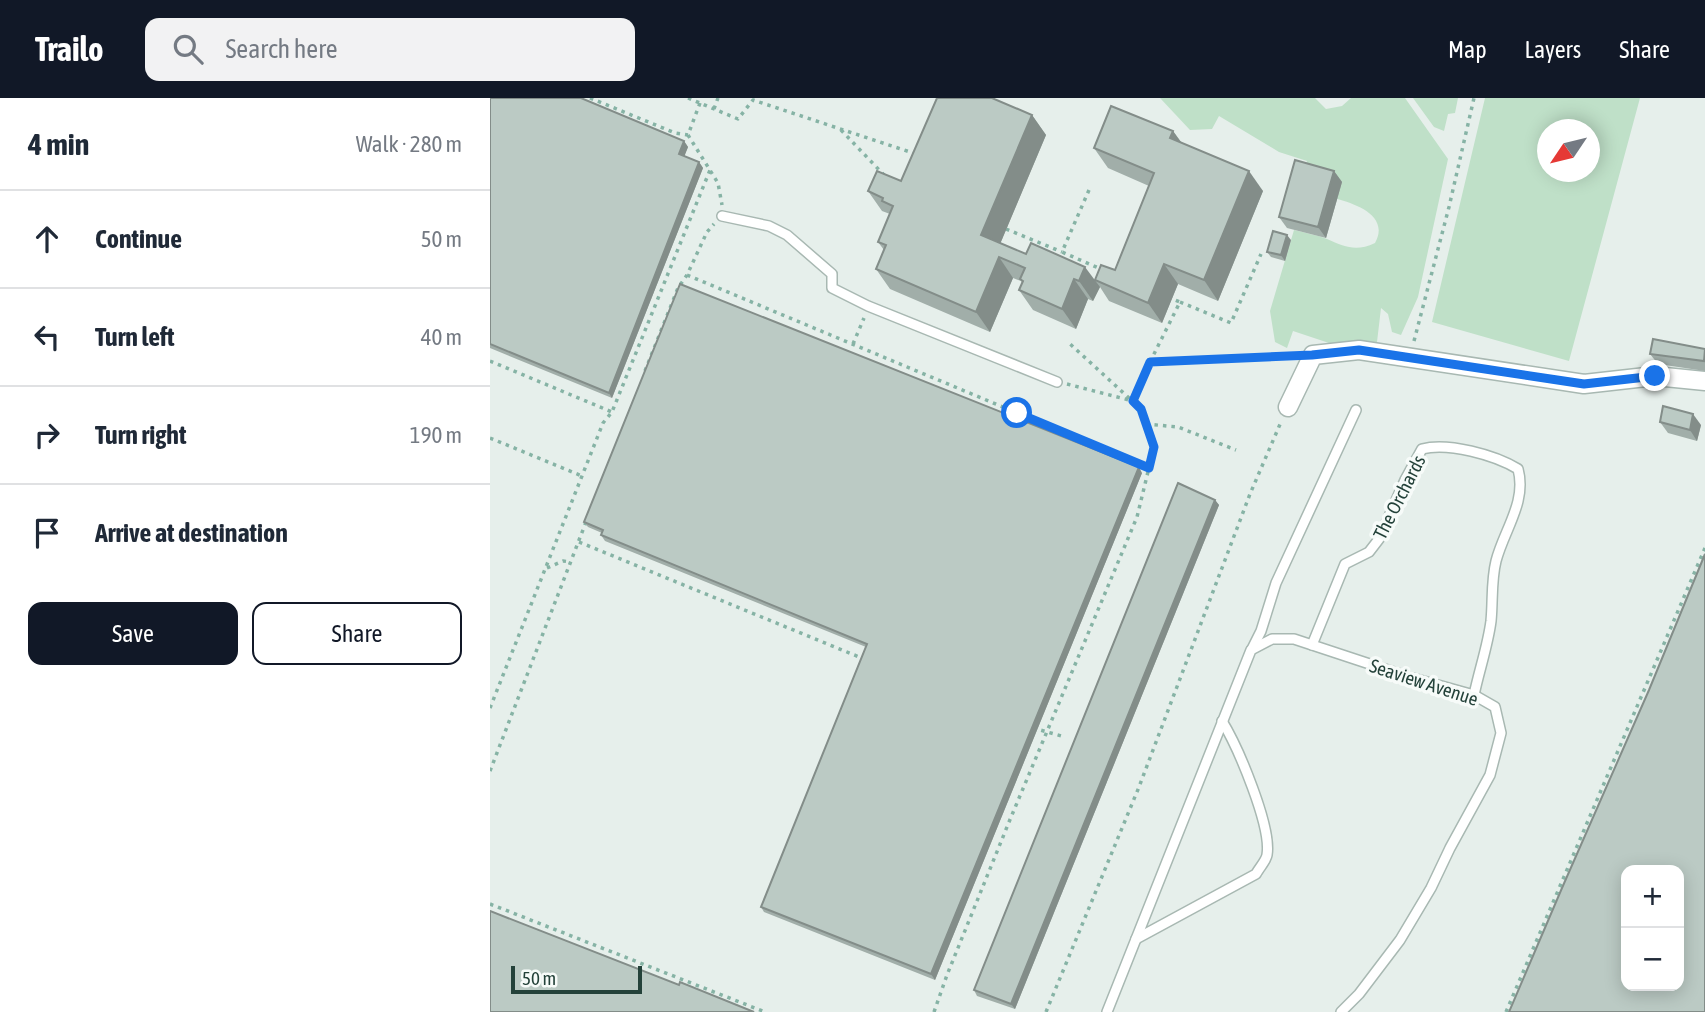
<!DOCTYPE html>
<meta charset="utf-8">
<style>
body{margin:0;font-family:"Asap Condensed",sans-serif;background:#f2f2f3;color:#1f2937}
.controls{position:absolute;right:21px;bottom:21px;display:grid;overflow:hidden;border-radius:14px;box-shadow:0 4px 18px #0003}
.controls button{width:63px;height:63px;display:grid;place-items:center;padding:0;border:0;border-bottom:2px solid #e0e1e3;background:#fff;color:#1f2937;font:35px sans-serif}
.compass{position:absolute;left:1047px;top:21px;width:63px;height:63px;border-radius:50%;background:#fff;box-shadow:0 4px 18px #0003;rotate:235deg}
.scale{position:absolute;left:21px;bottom:18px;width:131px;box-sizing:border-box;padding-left:7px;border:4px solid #24423a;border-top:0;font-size:19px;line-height:24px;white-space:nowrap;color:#24423a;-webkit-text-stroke:5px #f7fbf9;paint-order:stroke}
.stop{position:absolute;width:21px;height:21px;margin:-16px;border:5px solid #1a73e8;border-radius:50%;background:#fff}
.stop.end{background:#1a73e8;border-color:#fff;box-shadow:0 2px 7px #0008}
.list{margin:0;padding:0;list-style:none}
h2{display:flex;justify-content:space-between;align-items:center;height:91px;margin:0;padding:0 28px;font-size:30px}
h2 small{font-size:23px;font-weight:400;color:#747a83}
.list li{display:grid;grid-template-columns:46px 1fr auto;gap:21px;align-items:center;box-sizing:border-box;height:98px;padding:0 28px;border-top:2px solid #e0e1e3}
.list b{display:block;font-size:26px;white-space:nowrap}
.list em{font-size:23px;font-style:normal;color:#747a83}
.actions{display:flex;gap:14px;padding:21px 28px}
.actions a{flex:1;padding:16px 0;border:2px solid #111827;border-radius:14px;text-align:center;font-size:24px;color:#111827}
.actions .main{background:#111827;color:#fff}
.icon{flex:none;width:38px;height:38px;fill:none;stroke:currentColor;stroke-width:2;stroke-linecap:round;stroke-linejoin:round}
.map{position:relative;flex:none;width:1215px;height:914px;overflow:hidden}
header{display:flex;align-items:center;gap:42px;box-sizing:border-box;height:98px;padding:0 35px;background:#111827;color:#fff}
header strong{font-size:33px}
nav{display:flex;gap:38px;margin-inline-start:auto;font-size:24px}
.search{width:490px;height:63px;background:#f2f2f3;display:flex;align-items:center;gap:18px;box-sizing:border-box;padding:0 24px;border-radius:14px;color:#747a83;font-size:26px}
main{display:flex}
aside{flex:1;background:#fff}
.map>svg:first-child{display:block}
.green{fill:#bfe0c8;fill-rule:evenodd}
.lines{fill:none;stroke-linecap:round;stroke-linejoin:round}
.lane-casing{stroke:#a8b8b2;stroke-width:12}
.street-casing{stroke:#a8b8b2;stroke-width:21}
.path{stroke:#86b3a5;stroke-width:3.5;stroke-dasharray:3.5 5;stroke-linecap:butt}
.lane{stroke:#fff;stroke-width:9}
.street{stroke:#fff;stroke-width:18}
.wall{fill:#a1aea9}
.shaded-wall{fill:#838d89}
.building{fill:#bbcac4;stroke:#838d89;stroke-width:2;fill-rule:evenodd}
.route{stroke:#1a73e8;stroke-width:9}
.labels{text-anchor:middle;stroke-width:7;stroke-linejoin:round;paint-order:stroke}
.street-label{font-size:19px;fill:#24423a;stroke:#f7fbf9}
</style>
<header>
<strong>Trailo</strong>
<div class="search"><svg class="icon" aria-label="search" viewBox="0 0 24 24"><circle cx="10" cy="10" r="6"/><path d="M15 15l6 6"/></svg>Search here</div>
<nav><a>Map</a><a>Layers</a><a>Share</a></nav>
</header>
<main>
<aside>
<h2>4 min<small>Walk · 280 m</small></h2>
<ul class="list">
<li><svg class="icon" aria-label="ahead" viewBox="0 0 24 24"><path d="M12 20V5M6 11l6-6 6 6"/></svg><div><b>Continue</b></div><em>50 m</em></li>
<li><svg class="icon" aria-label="left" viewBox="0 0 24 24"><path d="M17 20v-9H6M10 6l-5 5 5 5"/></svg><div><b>Turn left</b></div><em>40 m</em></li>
<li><svg class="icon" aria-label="right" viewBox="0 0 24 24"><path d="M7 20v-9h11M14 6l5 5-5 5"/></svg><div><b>Turn right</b></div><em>190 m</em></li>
<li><svg class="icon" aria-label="arrive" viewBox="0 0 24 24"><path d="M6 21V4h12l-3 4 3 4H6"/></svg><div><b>Arrive at destination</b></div></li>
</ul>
<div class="actions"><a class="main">Save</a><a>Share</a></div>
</aside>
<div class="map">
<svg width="1215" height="914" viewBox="0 0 1215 914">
<rect width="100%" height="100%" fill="#e6efeb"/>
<g class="green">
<path d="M670,0H825L836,11L852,8L861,0H915L958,61L928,199L911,237L902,234L898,216L891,210L887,244L851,249L803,233L797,250L785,244L780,213L804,132C815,135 827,137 837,141C855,149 866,154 885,145C900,118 866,106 847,101L851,84L813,73L817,63L789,54L729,18L722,31L700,32Z"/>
<polygon points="923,0 968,0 965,15 958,16 954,33 944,29"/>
<path d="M995,0H1150L1079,263L942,224ZM1058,32H1100V74H1058Z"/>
</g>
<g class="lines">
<g class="lane-casing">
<g id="lane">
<polyline points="232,118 279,128 297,137 342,176 342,190 378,208 567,284"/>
<path d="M822,547L855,466L879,454L889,441L915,382L932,351C958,344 1005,357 1028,371C1037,404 1014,432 1006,463C1001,483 1003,503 1001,523C998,547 989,573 984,597"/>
<polyline points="762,551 771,533 786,485 866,312"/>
<path d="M646,841L766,776C769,770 776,763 777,757C782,729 748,649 732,623"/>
<polyline points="617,914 761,552 782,541 804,541 919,579 984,597 1005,609 1011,635 1000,677 960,750 941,790 910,842 869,896 851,914"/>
</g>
</g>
<g class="street-casing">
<polyline id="street" points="798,309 823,257 869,252 1094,286 1165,278 1215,283"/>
</g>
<g class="path">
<polyline points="100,0 185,35 198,37"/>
<polyline points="198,0 248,21 263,2 423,55"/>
<polyline points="210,5 198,37 228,85 232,107"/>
<polyline points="224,11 228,0"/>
<polyline points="351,32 394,77"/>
<polyline points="599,92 572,154 613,172"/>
<polyline points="516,131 572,154"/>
<polyline points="197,177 659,370"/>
<polyline points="678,199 690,204 660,264 803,258"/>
<polyline points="690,204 741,225 771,156"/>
<polyline points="924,243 959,109 984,0"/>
<polyline points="363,246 374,220"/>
<polyline points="0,263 122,314"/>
<polyline points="155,273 188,190 197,177 217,134 224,126"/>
<polyline points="577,286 643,303 660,264"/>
<polyline points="656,326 688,329 746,352"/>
<polyline points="0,340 92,378"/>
<polyline points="89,444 374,561"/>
<polyline points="57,470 73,463 81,464"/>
<polyline points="0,610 113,325 122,314 220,72"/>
<polyline points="543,630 575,639"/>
<polyline points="0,673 96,424"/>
<polyline points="0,806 275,914"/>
<polyline points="444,914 457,877 519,724 647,419 664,349 651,311 579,245"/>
<polyline points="556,914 649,689 760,396 791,324"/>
<polyline points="1016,914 1215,450"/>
</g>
<use href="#lane" class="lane"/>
<use href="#street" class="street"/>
</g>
<g class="wall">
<polygon points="0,0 194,43 198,49 194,58 209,64 213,70 122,300 0,250"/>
<polygon points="542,17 556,37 510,146 605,182 625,172 659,88 618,70 604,50 683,33 692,45 773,93 728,203 688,186 672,225 619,203 610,189 603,203 598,201 586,231 543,212 529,192 532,185 531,183 523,180 500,234 400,191 386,171 394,152 388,144 400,116 392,113 378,93 411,83"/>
<polygon points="844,73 852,84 836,140 797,130 789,119"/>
<polygon points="801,142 795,163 781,159 777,154"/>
<polygon points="1215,251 1215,273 1168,266 1160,256"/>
<polygon points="1170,324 1211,327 1207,343 1178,335"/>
<polygon points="652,375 445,882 274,814 271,809 376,549 115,443 111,437 112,435 98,429 94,424"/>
<polygon points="725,402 729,407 525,911 487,898 484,892"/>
</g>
<g class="shaded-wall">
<polygon points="542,17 556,37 505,158 491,137"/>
<polygon points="683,33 697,53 680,40"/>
<polygon points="194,43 198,49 193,62 189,56"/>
<polygon points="209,64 213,70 122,300 119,295"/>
<polygon points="759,73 773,93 728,203 714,182"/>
<polygon points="844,73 852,84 836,140 828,129"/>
<polygon points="797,137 801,142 795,163 791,157"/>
<polygon points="509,159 523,180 500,234 486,214"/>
<polygon points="674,166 688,186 672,225 658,205"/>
<polygon points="595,169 610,189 603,203 589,183"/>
<polygon points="584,181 598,201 586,231 572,211"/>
<polygon points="1203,316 1211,327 1207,343 1200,332"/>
<polygon points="649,369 652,375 445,882 441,876"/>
<polygon points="725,402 729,407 525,911 521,906"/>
</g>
<g class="building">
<polygon points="0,0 91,0 194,43 189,56 209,64 119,295 0,246"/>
<polygon points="447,0 502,0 542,17 491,137 536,156 541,145 595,169 589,183 584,181 572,211 529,192 533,183 530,181 535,170 509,159 486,214 386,171 396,147 388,144 403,108 392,103 393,100 378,93 387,73 411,83"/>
<polygon points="621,8 683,33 680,40 759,73 714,182 674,166 658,205 605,182 611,167 625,172 664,75 604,50"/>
<polygon points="805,62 844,73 828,129 789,119"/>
<polygon points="783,133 797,137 791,157 777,154"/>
<polygon points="190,186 649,369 441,876 271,809 377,546 111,437 113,432 94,424"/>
<polygon points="1163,241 1215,251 1214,263 1160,256"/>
<polygon points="1173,308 1203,316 1200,332 1170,324"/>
<polygon points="688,385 725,402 521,906 484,892"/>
<path d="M1215,456V914H1019L1072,790L1159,592ZM1136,772H1189V888H1136Z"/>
<polygon points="0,813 189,887 190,884 264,914 0,914"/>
</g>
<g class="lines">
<polyline class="route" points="527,315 659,370 664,349 651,311 643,303 660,264 822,257 869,252 1094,286 1165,278"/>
</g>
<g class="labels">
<g class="street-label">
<text transform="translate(909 399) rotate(-63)" y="7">The Orchards</text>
<text transform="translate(934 584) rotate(18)" y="7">Seaview Avenue</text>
</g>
</g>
</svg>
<div class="controls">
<button>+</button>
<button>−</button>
</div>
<svg class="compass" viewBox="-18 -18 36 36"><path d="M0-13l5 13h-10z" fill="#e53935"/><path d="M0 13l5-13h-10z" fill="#747a83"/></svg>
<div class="scale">50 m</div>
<div class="stop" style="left:527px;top:315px"></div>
<div class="stop end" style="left:1165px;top:278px"></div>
</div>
</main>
